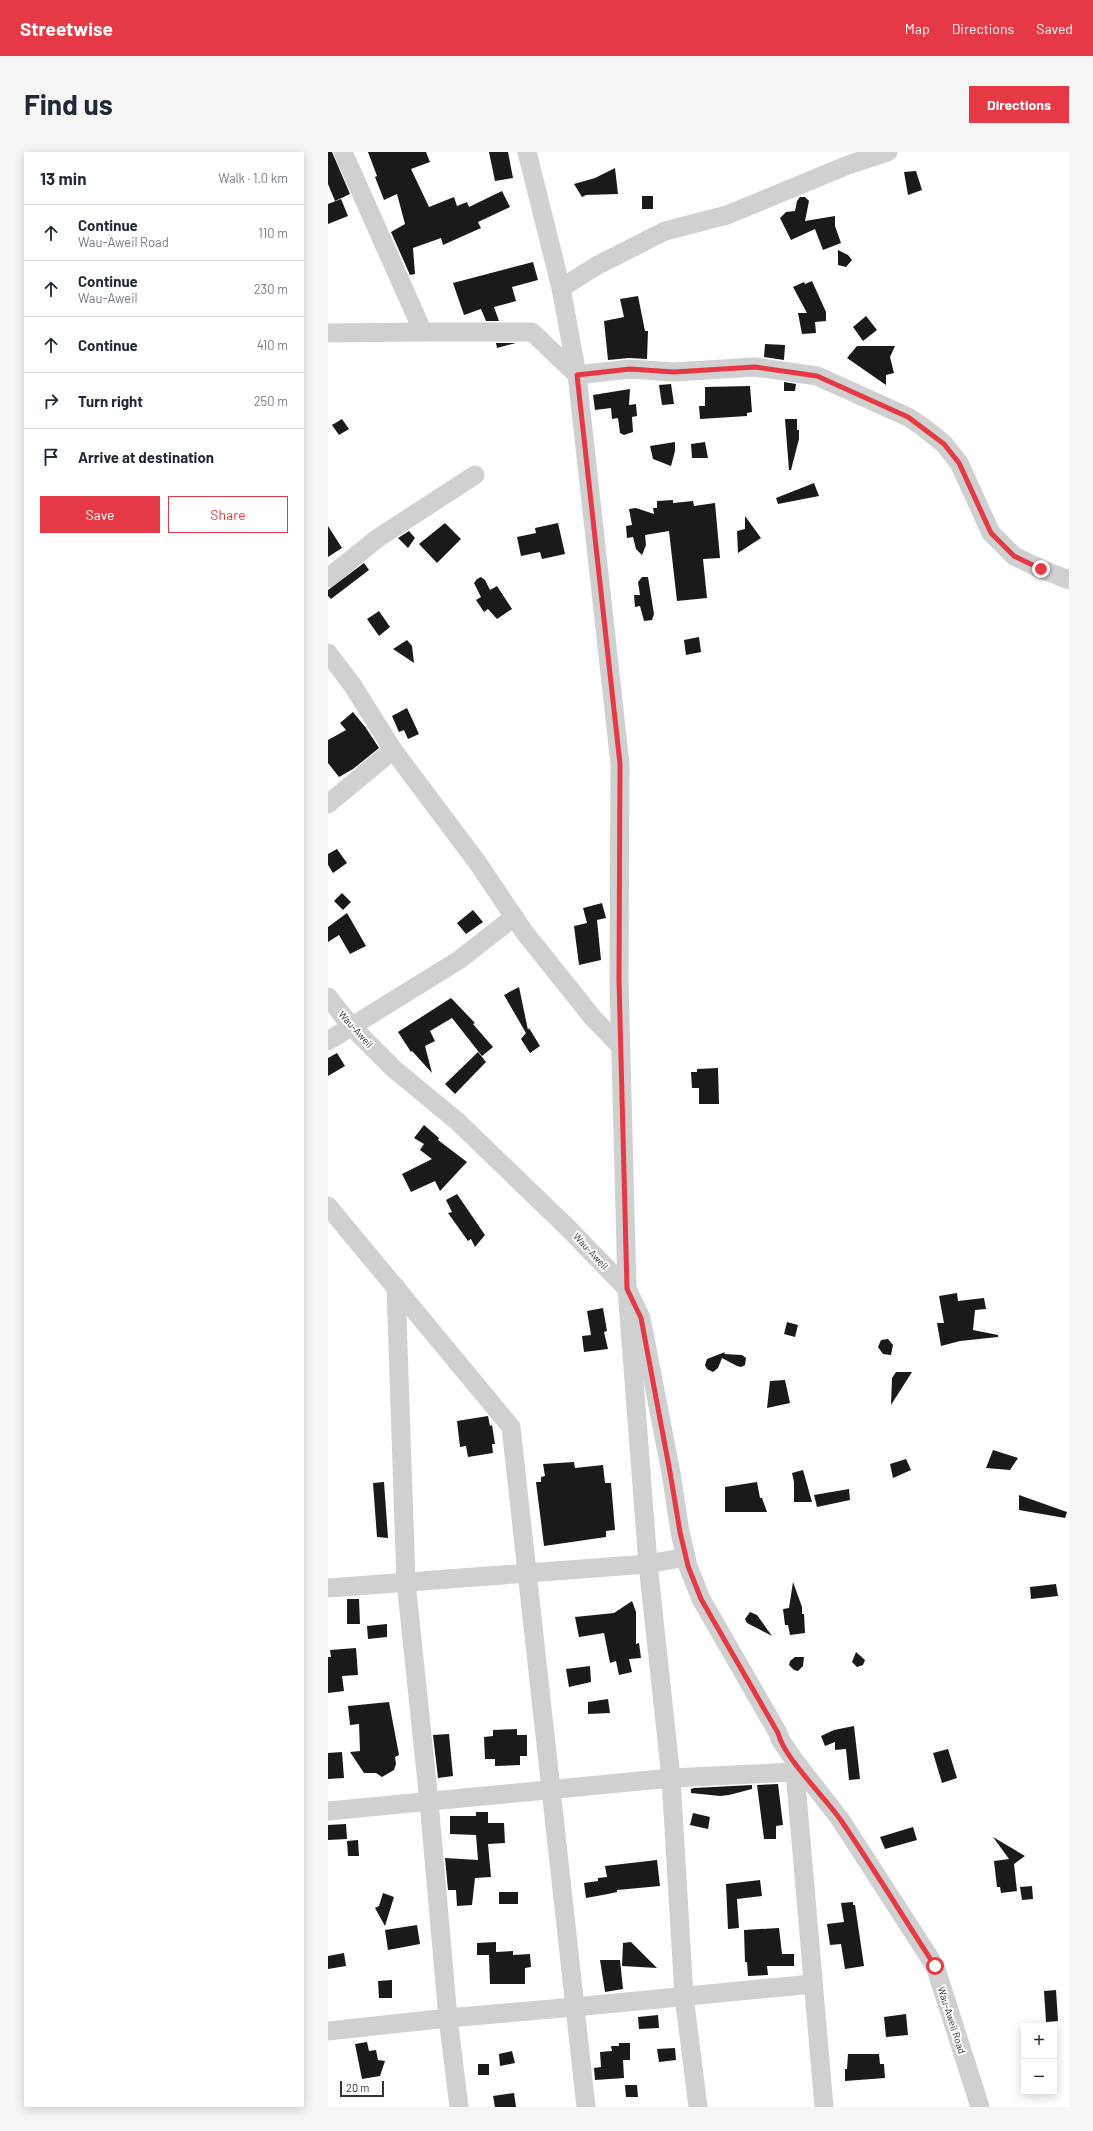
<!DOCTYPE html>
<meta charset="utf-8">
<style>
body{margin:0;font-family:Barlow,sans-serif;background:#f6f6f7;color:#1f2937}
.controls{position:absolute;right:12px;bottom:12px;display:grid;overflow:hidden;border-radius:0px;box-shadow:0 2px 10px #0003}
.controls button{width:36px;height:36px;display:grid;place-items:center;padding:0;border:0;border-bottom:1px solid #e0e1e3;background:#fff;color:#1f2937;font:20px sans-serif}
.scale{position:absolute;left:12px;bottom:10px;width:44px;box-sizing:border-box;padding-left:4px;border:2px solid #333;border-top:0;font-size:11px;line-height:14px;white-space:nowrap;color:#333;-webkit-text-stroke:3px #fff;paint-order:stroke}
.stop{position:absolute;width:12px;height:12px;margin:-9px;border:3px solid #e63946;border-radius:50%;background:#fff}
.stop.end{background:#e63946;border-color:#fff;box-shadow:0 1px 4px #0008}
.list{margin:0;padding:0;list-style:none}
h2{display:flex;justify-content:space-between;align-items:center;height:52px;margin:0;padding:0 16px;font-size:17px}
h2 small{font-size:13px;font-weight:400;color:#747a83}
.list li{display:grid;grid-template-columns:26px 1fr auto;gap:12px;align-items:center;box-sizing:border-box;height:56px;padding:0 16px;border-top:1px solid #e0e1e3}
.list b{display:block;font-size:15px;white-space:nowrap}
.list p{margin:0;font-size:13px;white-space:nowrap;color:#747a83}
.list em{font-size:13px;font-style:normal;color:#747a83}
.actions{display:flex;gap:8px;padding:12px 16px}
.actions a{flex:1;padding:9px 0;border:1px solid #e63946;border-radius:0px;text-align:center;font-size:14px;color:#e63946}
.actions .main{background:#e63946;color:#fff}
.icon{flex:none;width:22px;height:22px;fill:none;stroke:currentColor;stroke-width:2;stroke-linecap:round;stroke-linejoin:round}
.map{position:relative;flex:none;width:741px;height:1955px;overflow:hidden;border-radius:0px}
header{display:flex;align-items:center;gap:24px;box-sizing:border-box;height:56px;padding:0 20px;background:#e63946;color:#fff}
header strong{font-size:19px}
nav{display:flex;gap:22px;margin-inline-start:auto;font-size:14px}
.intro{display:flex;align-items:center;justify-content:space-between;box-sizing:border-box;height:96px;padding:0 24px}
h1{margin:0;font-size:28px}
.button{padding:10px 18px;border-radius:0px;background:#e63946;color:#fff;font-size:14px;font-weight:700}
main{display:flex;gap:24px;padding:0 24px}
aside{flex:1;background:#fff;border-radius:0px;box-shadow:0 2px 10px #0003}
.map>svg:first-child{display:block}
.building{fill:#1a1a1a}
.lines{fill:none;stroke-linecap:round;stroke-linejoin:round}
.minor{stroke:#d0d0d0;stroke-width:19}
.route{stroke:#e63946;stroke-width:5}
.labels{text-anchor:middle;stroke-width:4;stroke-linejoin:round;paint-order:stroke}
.street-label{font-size:10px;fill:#333;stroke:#fff}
</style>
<header>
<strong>Streetwise</strong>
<nav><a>Map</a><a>Directions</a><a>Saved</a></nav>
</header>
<div class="intro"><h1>Find us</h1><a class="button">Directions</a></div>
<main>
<aside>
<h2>13 min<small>Walk · 1.0 km</small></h2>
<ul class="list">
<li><svg class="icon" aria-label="ahead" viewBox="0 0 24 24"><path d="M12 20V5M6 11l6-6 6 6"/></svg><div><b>Continue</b><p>Wau-Aweil Road</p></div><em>110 m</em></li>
<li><svg class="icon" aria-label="ahead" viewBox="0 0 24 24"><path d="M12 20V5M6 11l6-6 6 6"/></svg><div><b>Continue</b><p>Wau-Aweil</p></div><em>230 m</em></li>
<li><svg class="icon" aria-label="ahead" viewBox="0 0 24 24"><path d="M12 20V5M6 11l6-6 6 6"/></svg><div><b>Continue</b></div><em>410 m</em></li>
<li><svg class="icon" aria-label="right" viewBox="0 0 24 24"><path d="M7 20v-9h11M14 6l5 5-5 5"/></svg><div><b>Turn right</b></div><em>250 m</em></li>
<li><svg class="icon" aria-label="arrive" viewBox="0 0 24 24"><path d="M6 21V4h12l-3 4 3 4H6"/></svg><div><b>Arrive at destination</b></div></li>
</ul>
<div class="actions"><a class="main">Save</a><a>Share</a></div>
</aside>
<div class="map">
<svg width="741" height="1955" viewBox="0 0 741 1955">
<rect width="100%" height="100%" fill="#fff"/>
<g class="building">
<polygon points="0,0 4,0 22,42 7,49 0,32"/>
<polygon points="40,0 98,0 102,10 83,17 101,55 126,45 129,54 139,50 141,55 174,39 182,55 150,70 153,76 115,93 113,86 85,96 87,122 82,123 63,80 77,72 69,42 56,48 47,25 49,24"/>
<polygon points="161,0 180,0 185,26 167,29"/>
<polygon points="287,16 290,42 258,43 254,45 246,32 267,26"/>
<polygon points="588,19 594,38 580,43 576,20"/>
<rect x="314" y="44" width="11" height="13"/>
<polygon points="472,45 477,45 481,49 477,69 507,64 507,74 513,91 495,98 487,77 463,88 452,66 458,60 467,59 469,49"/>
<polygon points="13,47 20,64 0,72 0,52"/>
<polygon points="510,98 520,103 524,108 518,115 510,113"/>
<polygon points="205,110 210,128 184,135 188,149 166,155 171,169 158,169 153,157 136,163 125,131"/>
<polygon points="484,129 498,160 498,169 487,170 488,181 474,182 470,161 479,161 465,135 476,130 477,132"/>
<polygon points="310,144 317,179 320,179 319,207 301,206 280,208 276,169 296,165 292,147"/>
<polygon points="538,164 549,178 535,189 525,175"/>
<polygon points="168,191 188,191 169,196"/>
<polygon points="437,192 457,193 456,208 436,205"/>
<polygon points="529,194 567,194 562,205 566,221 558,223 558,233 519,206"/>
<polygon points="456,230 468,232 467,239 456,239"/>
<polygon points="343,232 346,252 334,253 331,233"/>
<polygon points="422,234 424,260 419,261 419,264 372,267 371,254 377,254 377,235"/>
<polygon points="302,237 301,253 308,252 309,264 304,265 305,280 296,283 292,281 290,266 284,267 283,256 267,258 265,243"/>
<polygon points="14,267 21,277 11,283 4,273"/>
<polygon points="457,267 469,267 469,278 471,278 471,287 463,318 461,318"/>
<polygon points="347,290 347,299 343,314 325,307 322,294"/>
<polygon points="377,290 380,306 364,306 363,292"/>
<polygon points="486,331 491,344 450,352 448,346"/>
<polygon points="345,348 345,351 365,349 366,354 387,351 392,406 375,407 379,446 349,449 341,379 317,383 318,393 314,403 308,397 305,385 299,386 298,374 304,373 301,357 308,356 326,362 325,356 329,356 329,349"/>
<polygon points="417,364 433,386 410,401 409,379 417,377"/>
<polygon points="117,371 133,387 109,411 91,392"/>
<polygon points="230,371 237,402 214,407 212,400 193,404 189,385 208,381 207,376"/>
<polygon points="0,374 14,396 0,405"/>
<polygon points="81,379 87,386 80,396 70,386"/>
<polygon points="36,411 41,418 3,447 0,444 0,438"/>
<polygon points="153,425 157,428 162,438 169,434 184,457 169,467 160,457 156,460 148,448 153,445 146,431 149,427"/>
<polygon points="314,425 320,425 326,462 324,468 316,469 312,454 307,455 306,443 312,443 310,430"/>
<polygon points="51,459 62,475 51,484 39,467"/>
<polygon points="371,485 373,500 358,503 356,488"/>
<polygon points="79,488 84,494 86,511 65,497"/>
<polygon points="79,556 91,582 80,587 76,578 71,580 64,564"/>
<polygon points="25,560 38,576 51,596 25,617 11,625 0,611 0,588 18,578 12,571"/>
<polygon points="9,697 19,711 5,721 0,713 0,702"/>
<polygon points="14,741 23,750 15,758 6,749"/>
<polygon points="274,751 278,766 269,768 273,808 251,813 246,774 259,771 255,756"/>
<polygon points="145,758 155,770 138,782 129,771"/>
<polygon points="19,761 38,794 22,802 11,783 0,790 0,775"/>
<polygon points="191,835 200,878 201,876 212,894 202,901 193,887 198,881 176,843"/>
<polygon points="123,846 147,871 145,872 165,895 154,904 124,866 102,879 107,889 97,894 104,921 84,899 83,900 70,880"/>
<polygon points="150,900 158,910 127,942 117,932"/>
<polygon points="9,901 17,914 0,924 0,906"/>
<polygon points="390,916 391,952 371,952 371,936 364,936 363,920 369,920 369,917"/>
<polygon points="96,973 111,986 110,988 139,1010 112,1039 107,1029 83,1040 74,1022 104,1007 92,998 96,992 86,986"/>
<polygon points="129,1042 157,1083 147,1095 143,1087 140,1089 120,1061 124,1060 118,1048"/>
<polygon points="629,1141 630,1149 656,1146 658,1157 647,1158 645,1178 670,1183 670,1185 632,1189 613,1194 609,1171 616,1171 611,1144"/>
<polygon points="275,1156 279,1179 276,1180 280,1197 256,1200 254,1184 263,1183 259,1159"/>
<polygon points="459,1170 470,1173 467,1185 456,1182"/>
<polygon points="560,1187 565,1193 563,1203 555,1202 550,1195 553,1188"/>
<polygon points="397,1200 396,1202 414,1203 418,1206 417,1213 413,1215 409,1214 394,1206 390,1216 385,1220 379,1217 377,1213 379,1207"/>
<polygon points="568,1220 584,1220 563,1253 564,1226"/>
<polygon points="457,1228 462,1251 439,1256 442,1229"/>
<polygon points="160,1264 162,1274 164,1273 167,1292 164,1292 165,1301 140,1305 138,1294 132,1295 129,1269"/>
<polygon points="665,1298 690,1306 682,1318 658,1316"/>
<polygon points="578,1307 583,1318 565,1326 562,1312"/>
<polygon points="246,1310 247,1316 275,1313 277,1331 283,1331 287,1378 278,1379 278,1385 216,1394 208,1330 213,1330 213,1325 217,1324 215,1312"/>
<polygon points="475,1318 484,1350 466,1350 466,1330 464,1321"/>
<polygon points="56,1330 60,1386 49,1385 45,1331"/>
<polygon points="429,1330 432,1346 434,1346 439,1360 397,1360 397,1335"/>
<polygon points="521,1337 522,1348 489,1355 486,1343"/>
<polygon points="691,1343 739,1360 737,1366 691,1358"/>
<polygon points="465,1430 474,1455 474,1462 476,1462 477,1481 462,1483 460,1473 457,1473 455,1457 461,1456"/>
<polygon points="728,1432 730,1444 703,1447 702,1435"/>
<polygon points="19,1447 31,1447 32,1472 19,1472"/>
<polygon points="304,1449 308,1460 308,1492 311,1491 313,1506 301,1507 304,1520 291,1523 288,1509 282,1511 276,1481 251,1485 247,1465 286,1461"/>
<polygon points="422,1460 429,1463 444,1484 419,1471 417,1467"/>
<polygon points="59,1472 59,1485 40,1487 39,1474"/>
<polygon points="28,1496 30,1523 14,1524 16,1539 0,1541 0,1505 3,1505 2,1498"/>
<polygon points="528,1500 537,1508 535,1513 529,1515 524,1510"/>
<polygon points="467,1505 476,1505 475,1514 470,1519 466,1518 461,1513 462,1509"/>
<polygon points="262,1514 263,1530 241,1535 238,1517"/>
<polygon points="280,1547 282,1561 260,1562 260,1550"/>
<polygon points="61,1550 71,1603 67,1605 68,1612 66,1618 54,1625 48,1621 36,1621 22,1600 32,1599 31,1572 22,1573 20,1554"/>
<polygon points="526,1574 532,1627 521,1628 518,1597 507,1598 507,1590 497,1594 493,1584 506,1578"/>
<polygon points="189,1577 189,1583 199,1583 199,1604 192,1604 192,1613 167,1614 167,1607 157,1607 156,1585 165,1584 165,1578"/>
<polygon points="121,1582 125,1624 110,1626 105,1583"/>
<polygon points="620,1597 629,1626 614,1631 605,1601"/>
<polygon points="14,1600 16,1626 0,1627 0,1601"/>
<polygon points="450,1632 455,1673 448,1674 448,1687 436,1687 429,1633"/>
<polygon points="424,1633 424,1637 401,1643 392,1644 363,1641 363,1637 366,1636"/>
<polygon points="148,1660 160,1660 160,1671 176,1671 177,1691 160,1692 163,1725 147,1726 144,1753 129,1754 128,1738 120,1738 117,1706 150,1708 148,1683 122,1682 122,1664 148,1664"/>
<polygon points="365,1661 382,1665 380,1677 362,1673"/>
<polygon points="18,1672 19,1687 0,1688 0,1673"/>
<polygon points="585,1675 589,1688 557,1697 552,1685"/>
<polygon points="665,1685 697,1704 686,1712 689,1739 673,1741 672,1735 669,1735 666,1709 681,1707"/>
<polygon points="30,1688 31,1704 20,1704 19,1689"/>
<polygon points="329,1708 332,1734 289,1738 289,1740 280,1742 258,1746 256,1731 270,1729 270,1726 279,1725 277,1714"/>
<polygon points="432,1728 434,1744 409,1747 411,1776 400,1777 398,1732"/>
<polygon points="704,1734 705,1747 694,1748 692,1735"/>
<rect x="171" y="1740" width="19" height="12"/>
<polygon points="55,1741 66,1745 57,1774 47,1756 51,1754"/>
<polygon points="525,1750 525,1753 527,1753 536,1814 517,1817 513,1792 502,1793 499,1772 516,1770 513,1751"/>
<polygon points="89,1773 92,1792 60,1798 57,1778"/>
<polygon points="451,1776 454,1802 466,1802 466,1814 439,1814 440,1823 420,1824 419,1810 417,1810 416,1778"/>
<polygon points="168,1790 168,1800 185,1799 185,1803 202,1802 203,1815 197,1816 197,1832 162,1832 161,1803 149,1803 149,1791"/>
<polygon points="303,1790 329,1816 294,1814 295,1791"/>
<polygon points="16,1801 18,1814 0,1817 0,1804"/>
<polygon points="272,1808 292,1808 295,1837 277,1840"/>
<polygon points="64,1828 64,1846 51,1846 50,1829"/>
<polygon points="728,1838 730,1869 718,1870 716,1839"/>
<polygon points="578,1862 580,1883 558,1885 556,1865"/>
<polygon points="330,1863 331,1876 311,1877 310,1865"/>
<polygon points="39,1890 41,1899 48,1898 50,1908 57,1909 52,1924 34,1927 27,1892"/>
<polygon points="291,1891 302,1891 302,1908 295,1908 296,1926 267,1928 266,1916 273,1915 272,1900 284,1899 283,1894 291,1894"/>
<polygon points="347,1896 348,1908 331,1910 329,1897"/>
<polygon points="184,1899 187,1911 172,1914 171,1902"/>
<polygon points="520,1902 551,1902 552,1912 556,1912 557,1926 517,1929 517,1917 519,1917"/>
<rect x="150" y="1912" width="11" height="11"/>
<polygon points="297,1933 309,1933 310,1945 298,1945"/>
<polygon points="186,1941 188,1955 167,1955 165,1944"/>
</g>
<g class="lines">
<g class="minor">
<polyline points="199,0 233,136 249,223 292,612 291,828 299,1137 320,1412 343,1626 356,1844 370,1955"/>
<polyline points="233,136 270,113 337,79 399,63 520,13 560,0"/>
<polyline points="95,180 204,180 249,223 302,217 346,220 427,215 489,224 580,265 595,275 616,292 631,311 663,381 686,404 713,417 741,428"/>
<polyline points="0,181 95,180 15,0"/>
<polyline points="0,426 50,386 147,323"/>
<polyline points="0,501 25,534 65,598 149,710 197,781 265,866 292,894"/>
<polyline points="0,652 65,598"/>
<polyline points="0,845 23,874 66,917 129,969 241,1077 299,1137 313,1166 343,1321 352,1380 360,1414 373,1447 450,1581 452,1587 466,1608 512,1667 607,1814 652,1955"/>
<polyline points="0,889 131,808 186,765"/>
<polyline points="0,1054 183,1275 258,1955"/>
<polyline points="68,1135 78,1430 101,1650 120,1866 131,1955"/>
<polyline points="0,1436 320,1412 358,1405"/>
<polyline points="466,1608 496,1955"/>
<polyline points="0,1659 343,1626 467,1620"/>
<polyline points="0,1879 120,1866 247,1855 484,1832"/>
</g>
</g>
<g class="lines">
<path class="route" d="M607,1814C575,1765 545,1715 512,1667C496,1644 456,1606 450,1581L373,1447L360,1414L352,1380L342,1320L313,1166L299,1137L291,828L292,612L249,223L302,217L346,220L427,215L489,224L580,265L616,292L631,311L663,381L686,404L713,417"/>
</g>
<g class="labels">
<g class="street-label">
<text transform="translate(28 877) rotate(48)" y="4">Wau-Aweil</text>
<text transform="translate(263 1099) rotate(47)" y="4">Wau-Aweil</text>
<text transform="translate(624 1868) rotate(72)" y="4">Wau-Aweil Road</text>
</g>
</g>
</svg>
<div class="controls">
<button>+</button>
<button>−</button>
</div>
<div class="scale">20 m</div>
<div class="stop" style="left:607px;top:1814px"></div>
<div class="stop end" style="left:713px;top:417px"></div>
</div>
</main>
